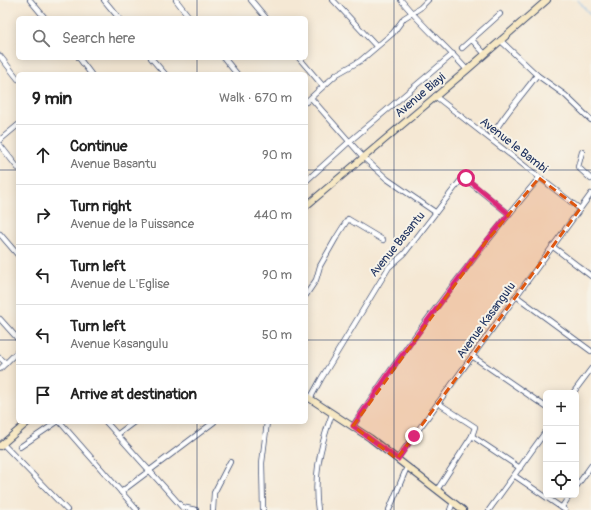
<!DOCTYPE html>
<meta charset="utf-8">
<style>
body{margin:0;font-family:Pangolin,sans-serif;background:#f2f2f2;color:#222}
.controls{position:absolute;right:12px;bottom:12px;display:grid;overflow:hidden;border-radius:6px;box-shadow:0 2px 10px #0003}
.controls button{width:36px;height:36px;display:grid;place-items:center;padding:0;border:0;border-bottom:1px solid #e0e0e0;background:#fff;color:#222;font:20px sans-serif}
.stop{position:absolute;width:12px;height:12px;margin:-9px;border:3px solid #db2777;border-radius:50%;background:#fff}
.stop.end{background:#db2777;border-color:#fff;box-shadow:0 1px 4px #0008}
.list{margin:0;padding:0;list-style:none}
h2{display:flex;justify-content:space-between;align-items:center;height:52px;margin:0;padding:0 16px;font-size:17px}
h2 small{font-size:13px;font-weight:400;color:#767676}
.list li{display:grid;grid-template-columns:26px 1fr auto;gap:12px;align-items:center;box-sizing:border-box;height:60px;padding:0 16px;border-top:1px solid #e0e0e0}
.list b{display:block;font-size:15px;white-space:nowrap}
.list p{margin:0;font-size:13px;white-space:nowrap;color:#767676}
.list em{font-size:13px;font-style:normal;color:#767676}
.icon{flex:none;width:22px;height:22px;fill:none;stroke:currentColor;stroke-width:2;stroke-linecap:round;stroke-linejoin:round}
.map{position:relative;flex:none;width:591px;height:510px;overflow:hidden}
.search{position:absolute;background:#fff;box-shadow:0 2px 10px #0003;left:16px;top:16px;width:292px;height:44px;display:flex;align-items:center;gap:10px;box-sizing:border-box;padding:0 14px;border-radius:6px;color:#767676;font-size:15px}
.panel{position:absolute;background:#fff;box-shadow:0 2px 10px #0003;left:16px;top:72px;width:292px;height:352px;border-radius:6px}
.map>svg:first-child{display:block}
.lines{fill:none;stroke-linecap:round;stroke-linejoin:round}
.stream{stroke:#76b3e9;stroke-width:1}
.street-casing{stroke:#3c4b70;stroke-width:6}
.secondary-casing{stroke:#3c4b70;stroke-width:8}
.street{stroke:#fff;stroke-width:4.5}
.secondary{stroke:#f7e8c3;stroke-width:6}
.route{stroke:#db2777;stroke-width:5}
.marked{fill:#de5710;fill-opacity:0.2;stroke:#de5710;stroke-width:3;stroke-dasharray:8 5;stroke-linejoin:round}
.grid{fill:none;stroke:#1b2f5e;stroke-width:1;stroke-opacity:0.55}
.labels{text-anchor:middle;stroke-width:4;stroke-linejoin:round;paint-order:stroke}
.street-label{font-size:12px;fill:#1b2f5e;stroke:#f7f3e8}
</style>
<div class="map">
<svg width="591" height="510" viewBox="0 0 591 510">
<rect width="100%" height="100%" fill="#f7f3e8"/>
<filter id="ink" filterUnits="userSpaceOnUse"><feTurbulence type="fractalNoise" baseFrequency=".025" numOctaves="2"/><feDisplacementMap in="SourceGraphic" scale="8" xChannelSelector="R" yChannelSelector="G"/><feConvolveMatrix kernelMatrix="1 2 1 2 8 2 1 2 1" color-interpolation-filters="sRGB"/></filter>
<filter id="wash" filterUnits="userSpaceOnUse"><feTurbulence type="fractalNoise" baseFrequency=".012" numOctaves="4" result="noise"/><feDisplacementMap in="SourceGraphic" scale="16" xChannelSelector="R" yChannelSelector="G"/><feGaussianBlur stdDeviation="0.9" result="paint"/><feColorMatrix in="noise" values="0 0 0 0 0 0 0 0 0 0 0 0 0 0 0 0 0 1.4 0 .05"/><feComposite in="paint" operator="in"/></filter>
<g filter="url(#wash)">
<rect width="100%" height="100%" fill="#f5e8d4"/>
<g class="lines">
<polyline class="stream" points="578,0 591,16"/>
</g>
</g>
<g filter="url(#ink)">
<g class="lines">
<g class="street-casing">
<g id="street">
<polyline points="30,0 45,18"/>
<polyline points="104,0 119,18"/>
<polyline points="176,0 190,18"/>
<polyline points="251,0 266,18"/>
<polyline points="333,0 376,46"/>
<path d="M401,0C421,25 446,46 467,70"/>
<polyline points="472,40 485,54"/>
<polyline points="500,40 537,75 565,95 591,120"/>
<polyline points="462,48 500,14"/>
<polyline points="0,56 18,79"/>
<polyline points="79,58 91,74"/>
<polyline points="151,58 165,74"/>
<polyline points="224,58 237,74"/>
<polyline points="299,58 323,86"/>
<polyline points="435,96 580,209"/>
<polyline points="311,98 363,157 387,179 435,212"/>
<polyline points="306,102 337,74 360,61 393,33 404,18 420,8 428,0"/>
<path d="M491,138C502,116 522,96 537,75"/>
<polyline points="0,140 18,125"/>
<polyline points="0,145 18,168"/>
<polyline points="582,152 578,167 591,179"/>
<polyline points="306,181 350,141 453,54"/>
<polyline points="0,234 18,255"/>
<polyline points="552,246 591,276"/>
<polyline points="306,295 316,280 320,266 336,238 348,219 383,240"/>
<polyline points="516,296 591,351"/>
<polyline points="0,319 18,339"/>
<polyline points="472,356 546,407"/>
<polyline points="0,358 6,363"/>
<polyline points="0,369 18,351"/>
<polyline points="573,393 591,369"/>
<polyline points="310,399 321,379 389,267 404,254 463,177 509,214"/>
<polyline points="438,403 475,427 472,436 520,468"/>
<polyline points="60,422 137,510"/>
<polyline points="106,422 182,507 196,510"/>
<path d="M353,426C409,340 473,257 539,178"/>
<polyline points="118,434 134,422"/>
<polyline points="3,444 67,510"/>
<polyline points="20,447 57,422"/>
<polyline points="397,459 591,194"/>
<polyline points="515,476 565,510"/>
<polyline points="576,487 591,466"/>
<polyline points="437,490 472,436"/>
<polyline points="121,492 214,422"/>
<polyline points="562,507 570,495"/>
<polyline points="213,510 214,493 230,462"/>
<polyline points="263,510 262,463 267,422"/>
<path d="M318,510C313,478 321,443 332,414"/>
<polyline points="389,510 407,467"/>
<polyline points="450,510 453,502"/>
<polyline points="489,510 546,431"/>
</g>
</g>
<g class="secondary-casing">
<g id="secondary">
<polyline points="306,206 467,70 547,0"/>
<polyline points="306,396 370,438 463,510"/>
<polyline points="0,446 28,422"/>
</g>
</g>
<use href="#street" class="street"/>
<use href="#secondary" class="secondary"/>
</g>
</g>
<g class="lines" filter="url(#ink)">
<polyline class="route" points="414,436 398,459 353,426 399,359 485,243 509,214 466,178"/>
</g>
<path class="marked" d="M539,178L580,209L397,459L353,426L485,243Z"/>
<path class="grid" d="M197,0V18M394,0V510M197,58V74M0,170H18M306,170H591M0,340H18M306,340H591M197,422V510"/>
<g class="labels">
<g class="street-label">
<text transform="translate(420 95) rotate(-40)" y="4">Avenue Biayi</text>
<text transform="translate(514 145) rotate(38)" y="4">Avenue le Bambi</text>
<text transform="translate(397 244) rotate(-51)" y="4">Avenue Basantu</text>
<text transform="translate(486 320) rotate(-54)" y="4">Avenue Kasangulu</text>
</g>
</g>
</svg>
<div class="controls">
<button>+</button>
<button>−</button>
<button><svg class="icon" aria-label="locate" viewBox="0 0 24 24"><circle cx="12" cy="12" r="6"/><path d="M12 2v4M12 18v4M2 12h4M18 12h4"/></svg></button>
</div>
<div class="stop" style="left:466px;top:178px"></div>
<div class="stop end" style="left:414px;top:436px"></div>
<div class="search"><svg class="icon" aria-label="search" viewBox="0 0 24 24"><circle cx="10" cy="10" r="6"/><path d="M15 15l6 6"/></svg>Search here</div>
<section class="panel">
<h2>9 min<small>Walk · 670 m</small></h2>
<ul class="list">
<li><svg class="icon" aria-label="ahead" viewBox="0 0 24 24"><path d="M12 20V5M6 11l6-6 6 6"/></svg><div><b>Continue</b><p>Avenue Basantu</p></div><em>90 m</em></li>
<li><svg class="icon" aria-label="right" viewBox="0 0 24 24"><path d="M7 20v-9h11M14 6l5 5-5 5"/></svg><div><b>Turn right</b><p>Avenue de la Puissance</p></div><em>440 m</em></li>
<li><svg class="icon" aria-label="left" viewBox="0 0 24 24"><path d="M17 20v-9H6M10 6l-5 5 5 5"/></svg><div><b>Turn left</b><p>Avenue de L'Eglise</p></div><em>90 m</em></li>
<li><svg class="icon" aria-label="left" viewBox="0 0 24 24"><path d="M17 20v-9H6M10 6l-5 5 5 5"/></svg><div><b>Turn left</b><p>Avenue Kasangulu</p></div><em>50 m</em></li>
<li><svg class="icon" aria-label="arrive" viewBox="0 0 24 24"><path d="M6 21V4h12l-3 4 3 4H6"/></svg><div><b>Arrive at destination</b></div></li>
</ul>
</section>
</div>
